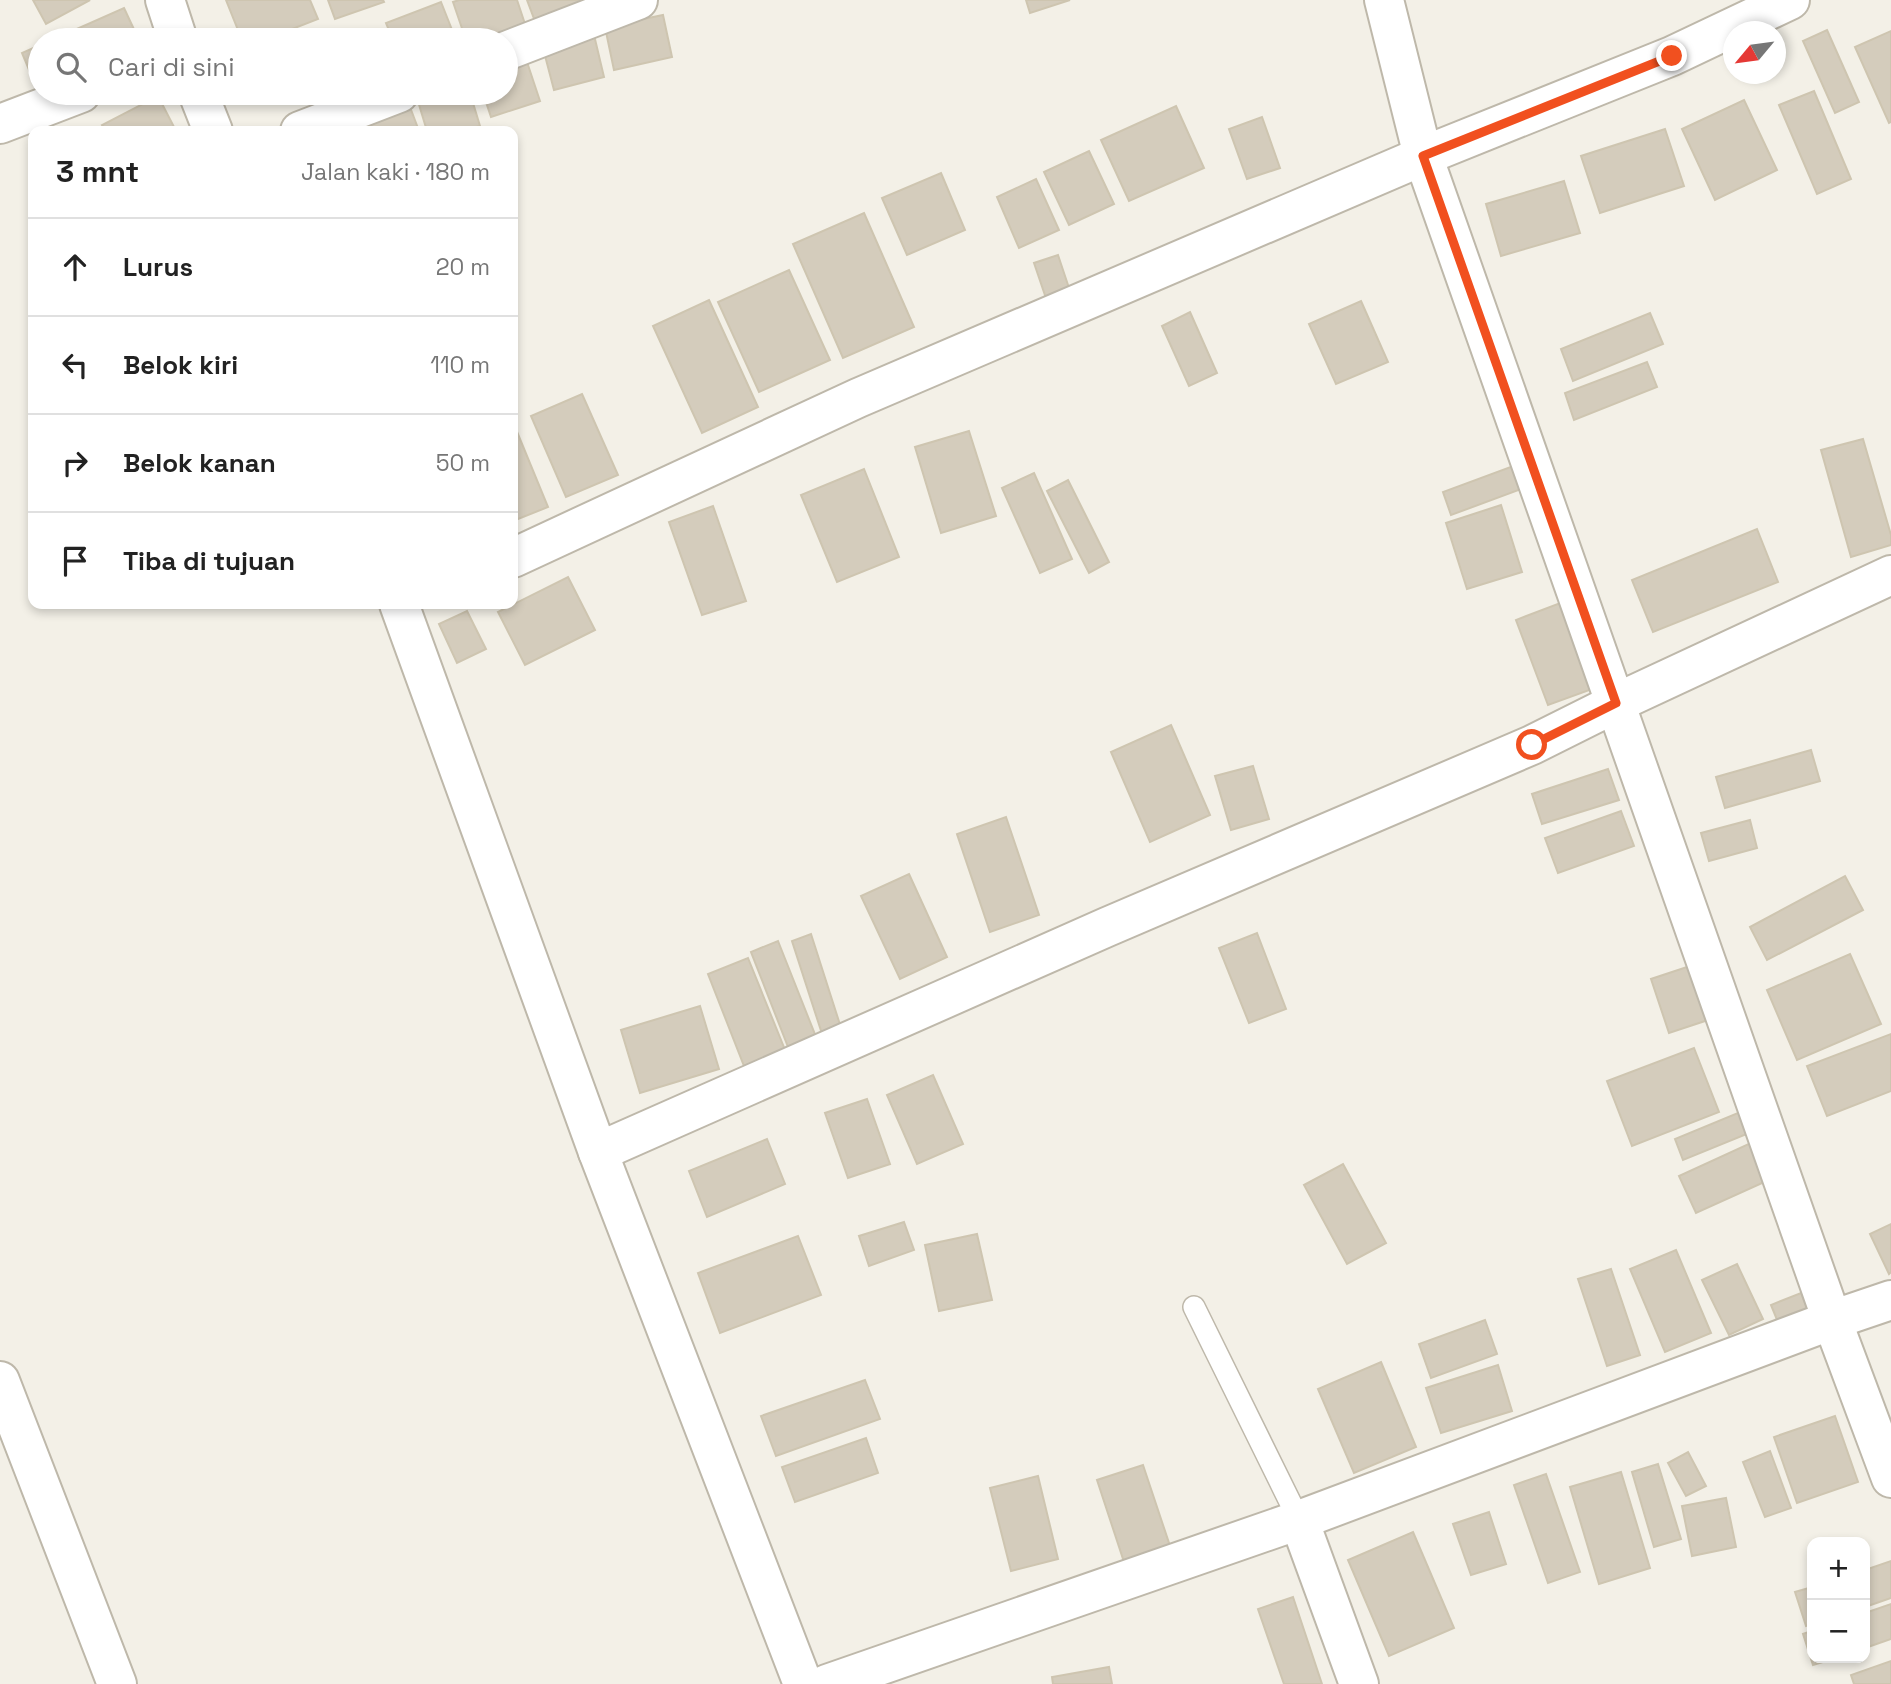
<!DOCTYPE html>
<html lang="id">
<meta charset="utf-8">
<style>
body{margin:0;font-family:"Space Grotesk",sans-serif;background:#f6f6f6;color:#222}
.controls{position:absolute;right:21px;bottom:21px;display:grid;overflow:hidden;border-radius:14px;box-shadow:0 4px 10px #0003}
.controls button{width:63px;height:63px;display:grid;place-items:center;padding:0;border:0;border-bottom:2px solid #e0e0e0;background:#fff;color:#222;font:35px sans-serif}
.compass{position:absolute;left:1723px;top:21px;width:63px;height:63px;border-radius:50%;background:#fff;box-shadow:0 4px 10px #0003;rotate:241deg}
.stop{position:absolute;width:21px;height:21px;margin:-16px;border:5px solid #f1501f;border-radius:50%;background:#fff}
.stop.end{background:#f1501f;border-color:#fff;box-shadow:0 2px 7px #0008}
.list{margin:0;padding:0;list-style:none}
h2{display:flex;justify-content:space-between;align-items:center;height:91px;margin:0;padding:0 28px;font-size:30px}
h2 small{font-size:23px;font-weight:400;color:#767676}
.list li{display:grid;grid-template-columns:46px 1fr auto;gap:21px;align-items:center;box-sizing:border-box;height:98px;padding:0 28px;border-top:2px solid #e0e0e0}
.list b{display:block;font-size:26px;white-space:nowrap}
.list em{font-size:23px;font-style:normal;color:#767676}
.icon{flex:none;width:38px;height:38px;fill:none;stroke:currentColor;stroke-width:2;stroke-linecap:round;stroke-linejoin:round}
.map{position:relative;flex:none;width:1891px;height:1684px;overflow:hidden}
.search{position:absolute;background:#fff;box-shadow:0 4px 10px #0003;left:28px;top:28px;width:490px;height:77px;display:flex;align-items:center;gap:18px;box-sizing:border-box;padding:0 24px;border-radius:38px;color:#767676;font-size:26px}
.panel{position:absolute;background:#fff;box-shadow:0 4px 10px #0003;left:28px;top:126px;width:490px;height:483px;border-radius:14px}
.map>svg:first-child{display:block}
.building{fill:#d4ccbc;stroke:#cec5b0;stroke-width:2}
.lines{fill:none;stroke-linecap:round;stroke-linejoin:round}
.service-casing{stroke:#beb8aa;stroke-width:24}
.minor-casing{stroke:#beb8aa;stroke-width:42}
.service{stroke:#fff;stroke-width:21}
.minor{stroke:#fff;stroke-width:38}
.route{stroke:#f1501f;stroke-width:9}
</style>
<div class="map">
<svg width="1891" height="1684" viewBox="0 0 1891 1684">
<rect width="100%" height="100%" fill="#f3f0e7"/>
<g class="building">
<polygon points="33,0 90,0 46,24"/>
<polygon points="226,0 310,0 318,19 264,40 242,40"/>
<polygon points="328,0 383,0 384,2 335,19"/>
<polygon points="459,0 517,0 528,33 506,40 466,40 453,2"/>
<polygon points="527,0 584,0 589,13 539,32"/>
<polygon points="1026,0 1070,0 1030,13"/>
<polygon points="441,2 456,40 393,40 386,23"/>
<polygon points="124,8 138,38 132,40 52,40"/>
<polygon points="663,15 672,57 614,70 605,27"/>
<polygon points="380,30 383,40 349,40"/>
<polygon points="1827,30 1859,102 1835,113 1803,41"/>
<polygon points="1891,31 1891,122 1889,123 1855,47"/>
<polygon points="594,35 604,77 554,90 543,48"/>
<polygon points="40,45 40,81 35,84 22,53"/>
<polygon points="527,62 540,101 491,117 483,93 506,93 506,69"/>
<polygon points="1814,91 1851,179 1817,194 1779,105"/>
<polygon points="434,93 470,93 480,126 461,131 427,131 417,98"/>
<polygon points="158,96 174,127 165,131 106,131 102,125"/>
<polygon points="407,99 419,131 364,131 358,116"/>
<polygon points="1744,100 1777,170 1715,200 1682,129"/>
<polygon points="1176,106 1204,168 1129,201 1101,140"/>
<polygon points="1262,117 1280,168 1247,179 1229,129"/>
<polygon points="1665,129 1684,186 1600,213 1581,156"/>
<polygon points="1089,151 1114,204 1069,225 1044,172"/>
<polygon points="941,173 965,230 907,255 882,198"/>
<polygon points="1036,179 1059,230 1019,248 997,197"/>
<polygon points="1564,181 1580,233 1501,256 1486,204"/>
<polygon points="864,213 914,327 843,358 793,244"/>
<polygon points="1058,255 1073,300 1049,307 1034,263"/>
<polygon points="789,270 830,360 759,392 718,302"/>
<polygon points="709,300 758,407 702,433 653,326"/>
<polygon points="1361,301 1388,362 1336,384 1309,324"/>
<polygon points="1190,312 1217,373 1189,386 1162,326"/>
<polygon points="1650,313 1663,344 1573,381 1561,349"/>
<polygon points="1647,362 1657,387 1574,420 1565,393"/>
<polygon points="582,394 618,475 566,497 531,416"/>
<polygon points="513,422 548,507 513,521"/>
<polygon points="969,431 996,516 941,533 915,447"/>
<polygon points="1863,439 1891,535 1891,545 1851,557 1821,450"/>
<polygon points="1516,465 1524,488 1451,515 1443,492"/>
<polygon points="864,469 899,557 837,582 801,495"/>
<polygon points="1034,473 1072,559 1040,573 1002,488"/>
<polygon points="1068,480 1109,562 1089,573 1047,491"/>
<polygon points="1501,505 1522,572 1467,589 1446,523"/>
<polygon points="713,506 746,601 702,615 669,522"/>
<polygon points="1757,529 1778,582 1653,632 1632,580"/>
<polygon points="568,577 595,630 525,665 498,612"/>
<polygon points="1563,602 1595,688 1548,705 1516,620"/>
<polygon points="467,611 486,649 457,663 439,624"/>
<polygon points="1171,725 1210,815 1150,842 1111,752"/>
<polygon points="1811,750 1820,781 1725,808 1716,777"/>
<polygon points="1253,766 1269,819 1231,830 1215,776"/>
<polygon points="1608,769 1619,800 1542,824 1532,794"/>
<polygon points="1621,811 1634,846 1558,873 1545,838"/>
<polygon points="1006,817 1039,915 990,932 957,834"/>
<polygon points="1750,820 1757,848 1709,861 1701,833"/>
<polygon points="909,874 947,957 900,979 861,896"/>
<polygon points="1845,876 1863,910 1767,960 1750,927"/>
<polygon points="1257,933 1286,1009 1249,1023 1219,948"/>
<polygon points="811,934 843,1034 824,1040 792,941"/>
<polygon points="778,941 818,1042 790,1052 751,952"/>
<polygon points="1850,954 1881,1024 1797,1060 1767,990"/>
<polygon points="748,958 785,1050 744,1066 708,974"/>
<polygon points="1693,965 1711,1019 1669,1033 1651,979"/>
<polygon points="700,1006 719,1069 640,1093 621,1030"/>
<polygon points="1891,1034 1891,1091 1827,1116 1807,1066"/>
<polygon points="1694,1048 1719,1112 1632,1146 1607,1081"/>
<polygon points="933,1075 963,1144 917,1164 887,1095"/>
<polygon points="867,1099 890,1164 848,1178 825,1113"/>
<polygon points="1750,1108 1759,1129 1683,1160 1675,1139"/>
<polygon points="767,1139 785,1184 707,1217 689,1171"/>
<polygon points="1753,1142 1771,1179 1696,1213 1679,1176"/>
<polygon points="1343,1164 1386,1243 1347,1264 1304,1185"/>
<polygon points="904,1222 914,1250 869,1266 859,1236"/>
<polygon points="1891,1224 1891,1272 1889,1274 1870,1234"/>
<polygon points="977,1234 992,1300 939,1311 925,1245"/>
<polygon points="798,1236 821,1295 720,1333 698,1273"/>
<polygon points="1676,1250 1711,1333 1665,1352 1630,1269"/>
<polygon points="1737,1264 1763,1319 1729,1335 1702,1280"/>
<polygon points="1611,1269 1640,1355 1607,1366 1578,1279"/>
<polygon points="1801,1293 1812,1320 1782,1332 1771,1305"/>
<polygon points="1485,1320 1497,1354 1431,1378 1419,1344"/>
<polygon points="1381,1362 1416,1447 1354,1473 1318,1389"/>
<polygon points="1498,1365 1512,1411 1441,1433 1426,1388"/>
<polygon points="865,1380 880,1419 776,1456 761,1416"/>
<polygon points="1835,1416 1858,1482 1797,1503 1774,1437"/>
<polygon points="866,1438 878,1473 795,1502 782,1467"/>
<polygon points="1770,1451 1791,1508 1765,1517 1743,1462"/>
<polygon points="1688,1452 1706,1486 1686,1496 1668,1463"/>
<polygon points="1658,1464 1681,1539 1654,1547 1632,1472"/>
<polygon points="1143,1465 1171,1549 1125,1565 1097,1480"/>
<polygon points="1621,1472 1650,1568 1599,1584 1570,1487"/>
<polygon points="1546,1474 1580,1572 1548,1583 1514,1485"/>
<polygon points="1038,1476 1058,1559 1011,1571 990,1488"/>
<polygon points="1726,1498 1736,1547 1692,1556 1682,1506"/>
<polygon points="1489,1512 1506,1564 1471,1575 1453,1524"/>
<polygon points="1413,1532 1454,1628 1389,1656 1348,1560"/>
<polygon points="1891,1561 1891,1598 1865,1607 1865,1570"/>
<polygon points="1812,1587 1812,1624 1806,1626 1795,1592"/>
<polygon points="1293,1597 1322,1684 1284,1684 1258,1609"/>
<polygon points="1891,1604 1891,1639 1865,1648 1865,1613"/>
<polygon points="1812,1631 1812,1658 1836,1658 1813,1665 1803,1634"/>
<polygon points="1891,1661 1891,1684 1854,1684 1851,1675"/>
<polygon points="1109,1667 1112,1684 1053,1684 1052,1677"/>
</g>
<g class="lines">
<g class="service-casing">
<polyline id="service" points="1194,1307 1299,1520"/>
</g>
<g class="minor-casing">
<g id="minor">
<polyline points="165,0 178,40"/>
<polyline points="1384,0 1423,156 1832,1320 1891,1478"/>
<polyline points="506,51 638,0"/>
<polyline points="198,93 213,131"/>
<polyline points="0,124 81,93"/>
<polyline points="300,131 399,93"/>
<polyline points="513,558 858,398 1423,156 1672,56 1790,0"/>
<polyline points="399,604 598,1152 803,1684"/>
<polyline points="598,1152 1107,927 1532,745 1616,703 1891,575"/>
<polyline points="0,1381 117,1684"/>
<polyline points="1299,1520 1359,1684"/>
<polyline points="827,1684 1299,1520 1832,1320 1891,1300"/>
</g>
</g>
<use href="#service" class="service"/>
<use href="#minor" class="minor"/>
</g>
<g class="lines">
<polyline class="route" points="1532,745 1616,703 1423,156 1672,56"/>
</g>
</svg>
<div class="controls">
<button>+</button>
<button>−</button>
</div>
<svg class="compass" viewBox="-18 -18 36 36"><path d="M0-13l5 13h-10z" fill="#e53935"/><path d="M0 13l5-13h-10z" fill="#767676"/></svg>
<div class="stop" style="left:1532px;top:745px"></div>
<div class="stop end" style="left:1672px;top:56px"></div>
<div class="search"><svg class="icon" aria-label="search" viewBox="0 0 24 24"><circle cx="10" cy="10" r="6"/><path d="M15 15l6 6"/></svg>Cari di sini</div>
<section class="panel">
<h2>3 mnt<small>Jalan kaki · 180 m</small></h2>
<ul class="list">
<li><svg class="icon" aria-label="ahead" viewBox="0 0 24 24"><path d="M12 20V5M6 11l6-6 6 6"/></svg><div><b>Lurus</b></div><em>20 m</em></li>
<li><svg class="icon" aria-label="left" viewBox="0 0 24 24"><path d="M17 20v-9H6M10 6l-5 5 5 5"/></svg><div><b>Belok kiri</b></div><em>110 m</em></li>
<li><svg class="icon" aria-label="right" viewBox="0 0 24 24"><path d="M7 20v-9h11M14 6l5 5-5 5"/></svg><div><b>Belok kanan</b></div><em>50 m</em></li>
<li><svg class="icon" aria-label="arrive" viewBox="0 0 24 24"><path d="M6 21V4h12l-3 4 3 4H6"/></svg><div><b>Tiba di tujuan</b></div></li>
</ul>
</section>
</div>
